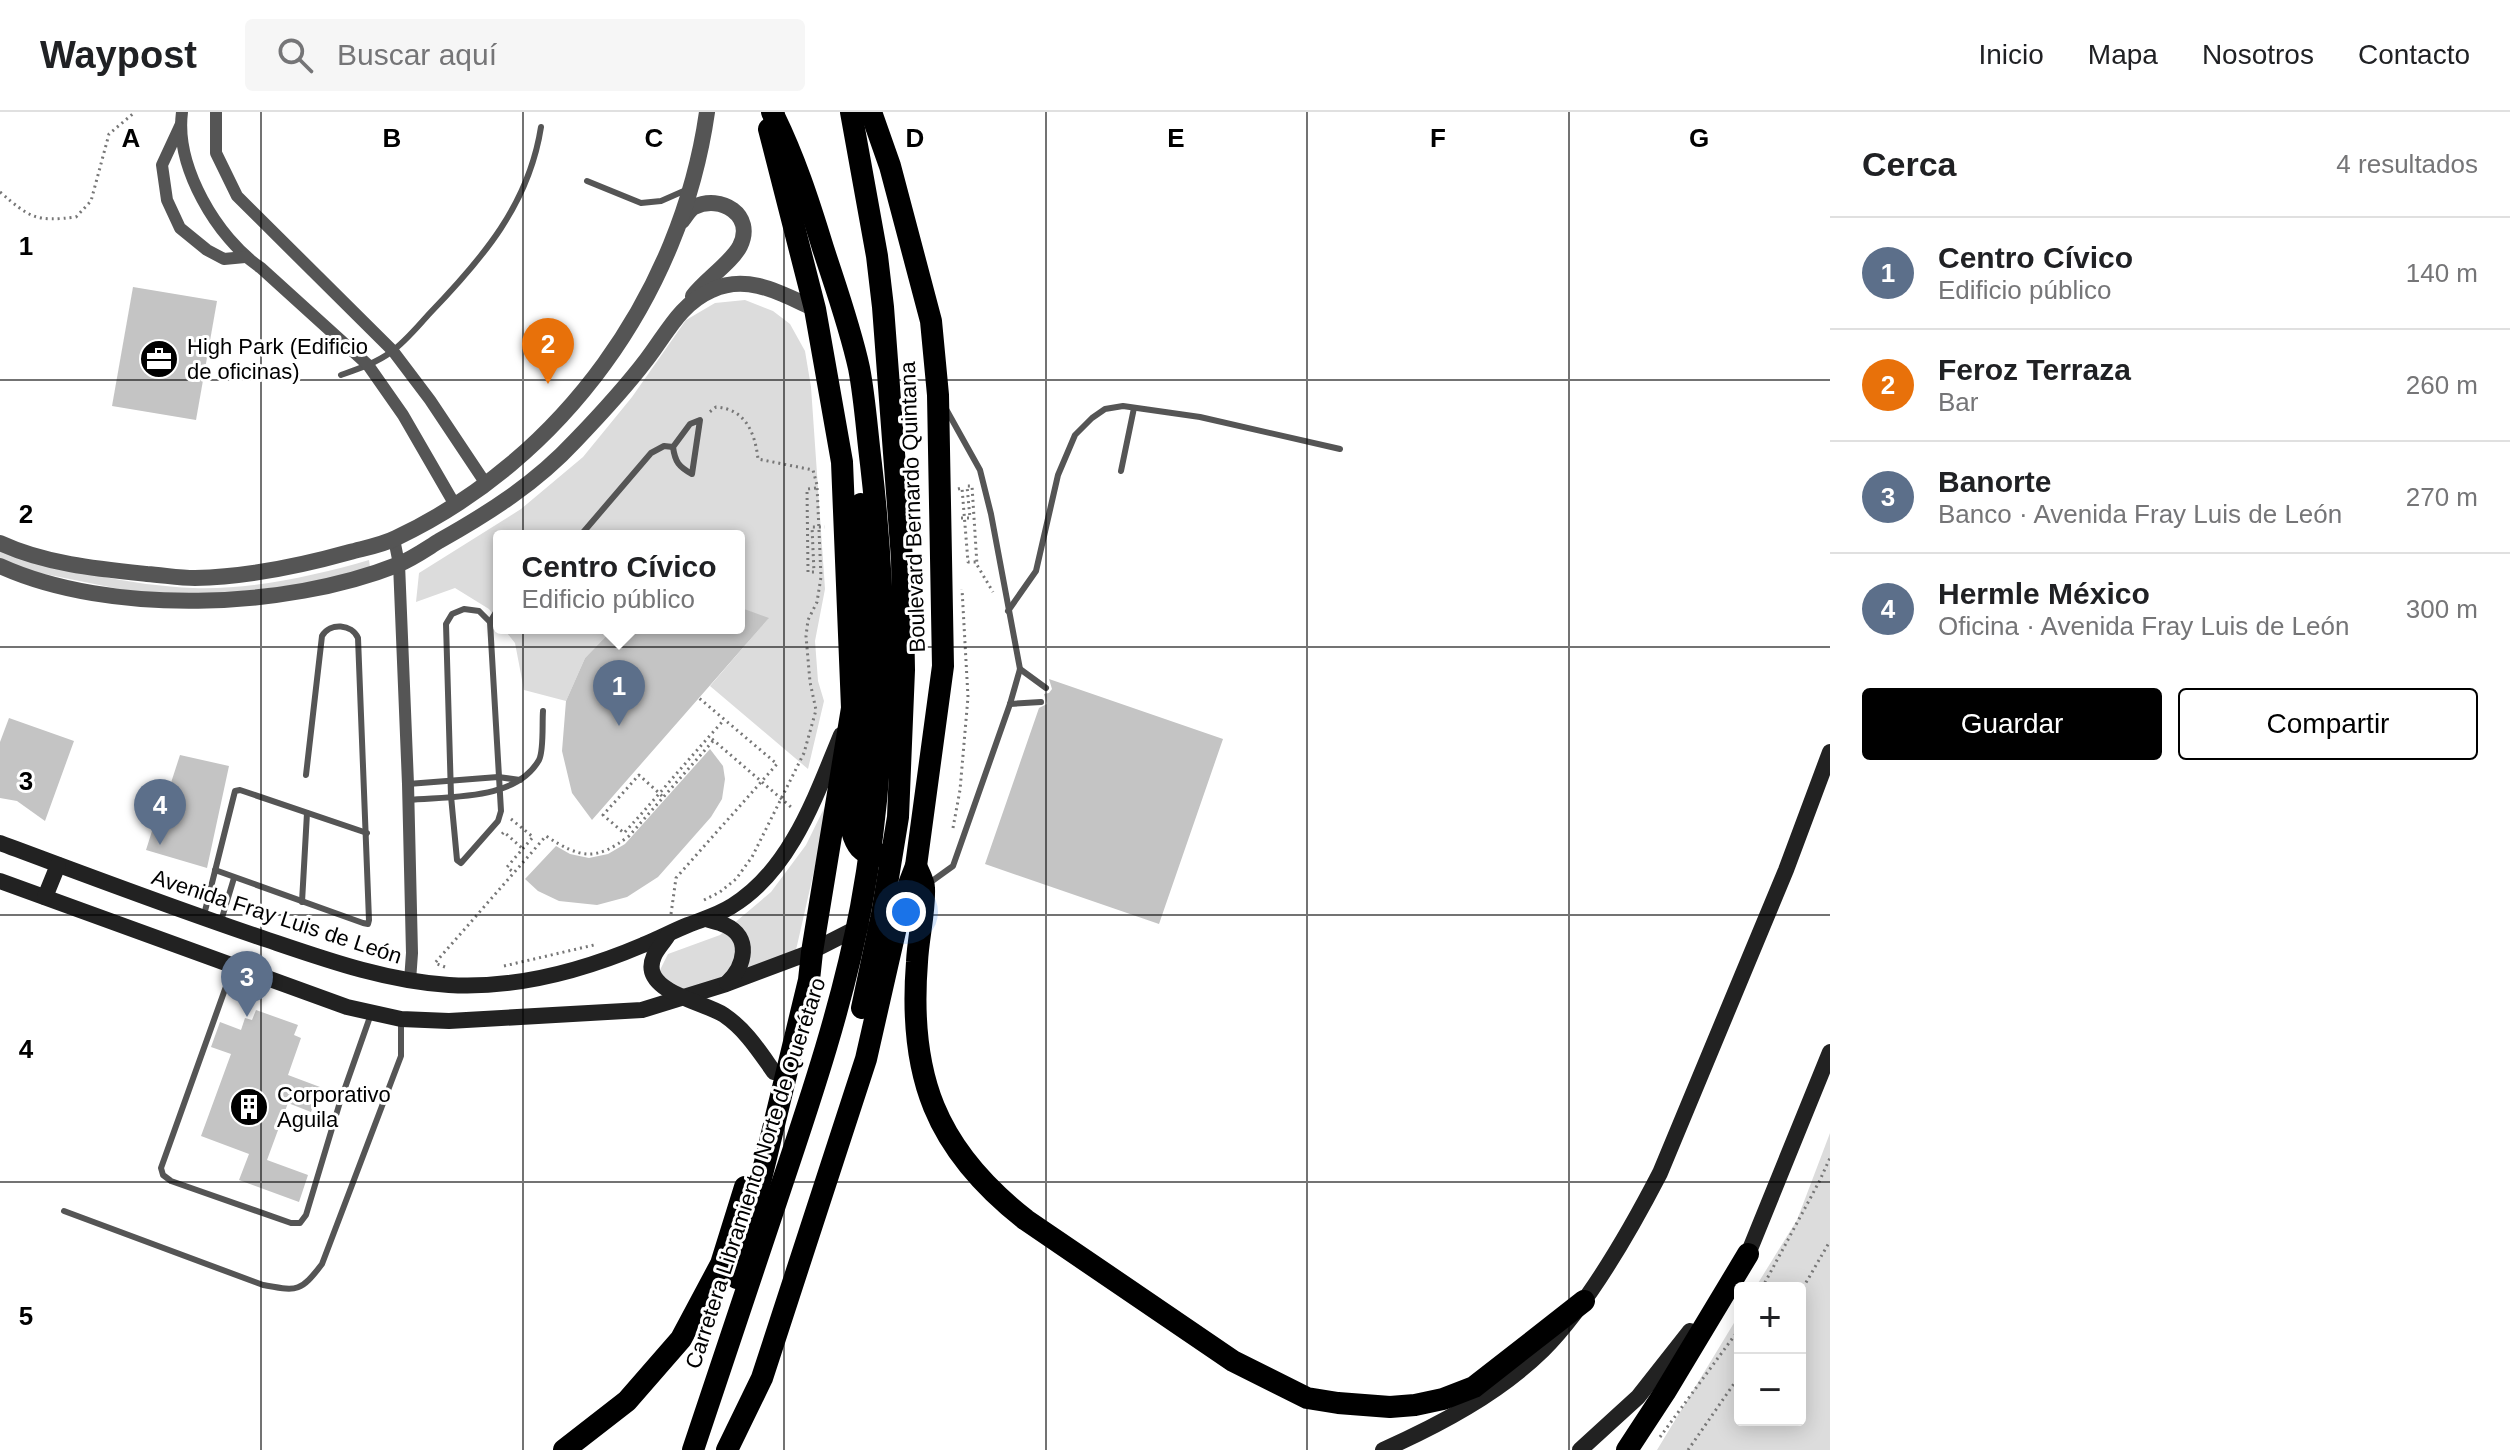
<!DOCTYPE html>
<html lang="es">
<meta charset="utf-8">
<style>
body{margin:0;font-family:Arial,sans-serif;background:#f6f6f6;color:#202124}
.controls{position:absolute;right:24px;bottom:24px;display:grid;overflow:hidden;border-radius:8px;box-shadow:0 4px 20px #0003}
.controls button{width:72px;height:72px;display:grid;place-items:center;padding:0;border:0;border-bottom:2px solid #e0e0e0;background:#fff;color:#202124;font:40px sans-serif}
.you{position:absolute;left:906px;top:800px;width:28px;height:28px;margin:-20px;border:6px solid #fff;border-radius:50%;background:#1a73e8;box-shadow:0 0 0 12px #1a73e833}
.badge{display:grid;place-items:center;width:52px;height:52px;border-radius:50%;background:#000;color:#fff;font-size:26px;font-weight:700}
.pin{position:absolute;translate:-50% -66px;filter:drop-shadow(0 2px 4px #0008)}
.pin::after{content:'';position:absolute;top:42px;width:28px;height:24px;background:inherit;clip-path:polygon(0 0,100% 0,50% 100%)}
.popup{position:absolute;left:493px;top:418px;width:252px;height:104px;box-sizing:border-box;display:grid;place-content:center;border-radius:8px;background:#fff;filter:drop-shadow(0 2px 6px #0005);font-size:26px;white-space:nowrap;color:#757577}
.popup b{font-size:30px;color:#202124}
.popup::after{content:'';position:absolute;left:50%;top:100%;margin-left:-16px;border:16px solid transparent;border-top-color:#fff}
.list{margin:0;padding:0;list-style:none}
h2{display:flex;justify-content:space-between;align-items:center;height:104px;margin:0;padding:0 32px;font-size:34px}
h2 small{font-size:26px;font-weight:400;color:#757577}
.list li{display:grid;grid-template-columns:52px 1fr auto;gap:24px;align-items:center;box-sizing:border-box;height:112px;padding:0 32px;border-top:2px solid #e0e0e0}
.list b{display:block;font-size:30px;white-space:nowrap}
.list p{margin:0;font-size:26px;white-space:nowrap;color:#757577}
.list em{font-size:26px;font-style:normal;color:#757577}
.actions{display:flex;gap:16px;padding:24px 32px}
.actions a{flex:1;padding:18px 0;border:2px solid #000;border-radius:8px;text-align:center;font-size:28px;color:#000}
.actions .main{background:#000;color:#fff}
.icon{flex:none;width:44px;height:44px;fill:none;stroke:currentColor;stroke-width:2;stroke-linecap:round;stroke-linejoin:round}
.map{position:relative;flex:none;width:1830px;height:1338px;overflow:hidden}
header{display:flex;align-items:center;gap:48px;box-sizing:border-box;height:112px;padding:0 40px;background:#fff;border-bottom:2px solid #e0e0e0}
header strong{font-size:38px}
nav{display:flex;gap:44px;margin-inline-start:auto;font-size:28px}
.search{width:560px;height:72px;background:#f6f6f6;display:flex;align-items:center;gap:20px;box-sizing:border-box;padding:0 28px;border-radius:8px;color:#757577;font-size:30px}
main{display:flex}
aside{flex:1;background:#fff}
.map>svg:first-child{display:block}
.green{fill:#dcdcdc}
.building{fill:#c4c4c4}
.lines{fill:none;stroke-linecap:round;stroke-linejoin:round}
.path{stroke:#777;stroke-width:3;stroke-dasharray:2 4;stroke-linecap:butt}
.service{stroke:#555;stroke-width:6}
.minor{stroke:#555;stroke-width:12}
.tertiary{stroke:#555;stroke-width:16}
.secondary{stroke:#222;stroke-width:16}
.trunk{stroke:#000;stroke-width:22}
.grid{fill:none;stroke:#000;stroke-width:2;stroke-opacity:0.55}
.labels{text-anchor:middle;stroke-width:6;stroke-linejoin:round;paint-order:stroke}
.poi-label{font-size:22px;fill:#000;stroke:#fff;text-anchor:start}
.street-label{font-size:22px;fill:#000;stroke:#fff}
.grid-label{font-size:26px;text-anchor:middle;font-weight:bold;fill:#000;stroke:#fff;stroke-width:6;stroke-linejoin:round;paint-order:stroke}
</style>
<header>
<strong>Waypost</strong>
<div class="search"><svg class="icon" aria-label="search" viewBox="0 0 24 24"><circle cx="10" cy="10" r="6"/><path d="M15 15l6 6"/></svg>Buscar aquí</div>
<nav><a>Inicio</a><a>Mapa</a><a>Nosotros</a><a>Contacto</a></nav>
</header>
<main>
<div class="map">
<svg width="1830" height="1338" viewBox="0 0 1830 1338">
<rect width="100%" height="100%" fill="#fff"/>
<g class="green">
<polygon points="745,188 773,199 790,212 805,239 811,275 825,477 815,529 818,569 824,589 808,657 710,574 768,507 739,495 739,424 499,424 499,511 489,497 455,476 416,490 419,461 521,397 583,345 632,285 686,208 715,191"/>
<path d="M0,437C53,457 136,474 193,476C250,478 314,464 369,448L370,455L324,470L197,484L124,478L20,457L0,449Z"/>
<polygon points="503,516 614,516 585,546 566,589 524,578 515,531"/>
<polygon points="832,680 796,838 682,882 658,862 668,842 720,823 771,780 806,733"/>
<polygon points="1830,1021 1830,1338 1657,1338 1740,1201 1740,1308 1800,1308 1800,1176 1755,1176 1797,1108"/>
</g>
<g class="building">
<polygon points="133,175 217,189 196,308 112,294"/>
<polygon points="739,495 769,506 592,708 572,681 562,639 566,589 585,546 614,516 739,516"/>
<polygon points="1049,567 1223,627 1159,812 985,752 1039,596 1047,592 1044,582 1049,581 1052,577"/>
<polygon points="9,606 74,629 45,709 17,689 0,686 0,630"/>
<polygon points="710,637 723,654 725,667 722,687 711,705 658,765 627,785 597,793 559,789 538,779 525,767 556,734 570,742 589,746 608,742 625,732"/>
<polygon points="180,643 229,654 207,756 146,738 152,719 155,720"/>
<polygon points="256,898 298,913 294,923 301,926 288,963 320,975 311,1000 288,991 267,1048 308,1063 299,1090 239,1068 249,1042 201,1024 231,942 211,935 220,910 241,918 245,906 252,908"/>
</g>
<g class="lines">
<g class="path">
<path d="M0,80C30,106 36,110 76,105L91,89L109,22L135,0"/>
<polyline points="816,376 807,377 808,460 814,460 812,415 825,415"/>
<polyline points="958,377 962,376 968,450 977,450"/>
<polyline points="961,406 970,406 967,374 972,374 977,453 993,480"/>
<polyline points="712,627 791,695"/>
<path d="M662,684L659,681L639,663L603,703L624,721C658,684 690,645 724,608"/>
<polyline points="511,707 533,725 507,755 513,760"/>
<polyline points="953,716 960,678 968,585 962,477"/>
<polyline points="502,722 504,720 523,737"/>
<path d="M704,788L720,780L736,767L752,745L804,641L816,598L810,570L806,524L808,508L817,490L821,465L817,373L813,358L758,347C755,320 745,297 716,295L707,302"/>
<polyline points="671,802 676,766 777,652 699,586"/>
<polyline points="504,854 594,833"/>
<path d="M445,855L435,851L546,724C580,746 595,750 629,724L713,629"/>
<polyline points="1762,1176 1819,1070 1830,1046"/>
<polyline points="1800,1181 1830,1129"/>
<polyline points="1660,1325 1740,1216"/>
<polyline points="1688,1338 1740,1263"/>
</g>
<g class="service">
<polyline points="587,69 641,91 661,89 686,78"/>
<path d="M341,263C358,257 376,251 391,240C405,230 418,214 430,201C483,146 529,92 541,15"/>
<path d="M700,308L692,362C679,355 675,350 673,335L690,312Z"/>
<polyline points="1121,359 1134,296"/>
<polyline points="580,424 651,341 664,334 673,335"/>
<polygon points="464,497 479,499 490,510 501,699 498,709 461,751 457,748 451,684 446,512 452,502"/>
<polyline points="1008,499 1036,459 1058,363 1075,323 1092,306 1105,297 1123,294 1200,305 1340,337"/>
<polyline points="490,510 499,495"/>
<polyline points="1020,557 1046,576"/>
<polyline points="1010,592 1041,590"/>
<polyline points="408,672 498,665 520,668"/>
<path d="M408,688C449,684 516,689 539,648C544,639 542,611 543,599"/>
<path d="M215,758L363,811L368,812L369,808L358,526C352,512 330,510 322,524L306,663"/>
<polyline points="928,772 953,754 1010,592 1020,557 991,402 980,358 946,297"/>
<polyline points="302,790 307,701"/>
<polyline points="204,803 235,679 240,678 367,721"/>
<polyline points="221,809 234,766"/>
<polyline points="233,855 161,1056 163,1063 171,1069 291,1111 300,1111 306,1103 340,990 371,902"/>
<path d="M64,1099L263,1173C297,1179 300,1181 322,1152L401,944V909"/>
</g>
<g class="minor">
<path d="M182,0C175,55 217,126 261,156L368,253L403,303L455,393"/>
<polyline points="216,0 216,41 237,84 393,239 430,288 486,372"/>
<polyline points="181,12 162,53 167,88 180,116 207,138 224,147 245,145"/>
<polyline points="394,427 399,452 408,672 412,841 410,869"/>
</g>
<g class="tertiary">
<path d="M682,109C686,104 689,98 694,95C721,82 755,103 740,134C732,150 705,168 693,184"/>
<path d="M0,431C45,452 98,457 147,462C163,463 179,466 195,466C247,465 300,454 350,440C365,436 382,433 396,426C563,347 681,182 707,0"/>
<path d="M0,454C110,504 286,497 397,453C412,447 426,437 439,429C489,401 536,371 575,329C600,303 625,276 647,247C667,221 680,192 712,178C748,161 782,182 815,197"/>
</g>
<g class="secondary">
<path d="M0,731C89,764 178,798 268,828C327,848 386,869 449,873C517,877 582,859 643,833C658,827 673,819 688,813C703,807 718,803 732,794C791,758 816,683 841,623"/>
<polyline points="0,769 347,895 401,907 449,909 642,898 726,872 806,842 861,814"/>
<polyline points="45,785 58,753"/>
<path d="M706,807C712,809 719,810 725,813C752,825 745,854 727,871"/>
<path d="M668,823C664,830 657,837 654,844C638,880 705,890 724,903C746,918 759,939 774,960"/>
<polyline points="1742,1150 1748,1142 1830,940"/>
<path d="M1383,1338C1439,1313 1498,1282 1543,1238C1589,1192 1630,1119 1660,1061L1786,758L1830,640"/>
<polyline points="1580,1338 1638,1285 1690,1219"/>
</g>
<g class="trunk">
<polyline points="851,0 877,144 883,195 902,447 904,558 898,705 882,802 862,896"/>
<path d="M861,392L868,595L852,719C856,734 861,740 876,744L879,742"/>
<path d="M916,754C919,761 924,769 924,776C925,800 918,826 917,850C908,963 935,1037 1026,1108L1233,1249L1307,1286L1338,1291L1390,1295L1415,1293L1443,1287L1474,1275L1584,1189"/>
<polyline points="737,1166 809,868 812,840 852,596 842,350 815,197 769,17"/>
<polyline points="564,1338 627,1289 681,1227 721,1152 745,1075"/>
<path d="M693,1338C722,1250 752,1163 781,1075C812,983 843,890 861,795C888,650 888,499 871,352C867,321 865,287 859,256C850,215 836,176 823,136C809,90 794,44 772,0"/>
<polyline points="727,1338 762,1266 866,947 901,793 916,754 943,554 938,283 931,209 890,54 871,0"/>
<polyline points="1627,1338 1665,1280 1748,1142"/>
</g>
</g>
<path class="grid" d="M261,0V1338M523,0V1338M784,0V1338M1046,0V1338M1307,0V1338M1569,0V1338M0,268H1830M0,535H1830M0,803H1830M0,1070H1830"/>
<defs>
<g id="office-disc" transform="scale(2)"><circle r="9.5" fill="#000" stroke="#fff"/><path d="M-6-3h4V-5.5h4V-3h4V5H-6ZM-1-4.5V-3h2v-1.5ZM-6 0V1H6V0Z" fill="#fff"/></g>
<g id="building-disc" transform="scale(2)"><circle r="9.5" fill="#000" stroke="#fff"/><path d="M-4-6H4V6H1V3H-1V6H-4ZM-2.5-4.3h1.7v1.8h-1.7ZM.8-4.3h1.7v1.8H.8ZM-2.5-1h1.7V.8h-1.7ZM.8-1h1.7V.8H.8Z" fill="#fff"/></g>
</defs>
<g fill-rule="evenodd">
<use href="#office-disc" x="159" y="247"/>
<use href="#building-disc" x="249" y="995"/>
</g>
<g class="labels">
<g class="poi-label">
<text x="187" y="242">High Park (Edificio<tspan x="187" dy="25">de oficinas)</tspan></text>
<text x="277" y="990">Corporativo<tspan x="277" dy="25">Aguila</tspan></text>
</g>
<g class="street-label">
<text transform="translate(912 395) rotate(-92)" y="8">Boulevard Bernardo Quintana</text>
<text transform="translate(277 804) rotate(18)" y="8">Avenida Fray Luis de León</text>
<text transform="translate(755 1061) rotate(-72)" y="8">Carretera Libramiento Norte de Querétaro</text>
</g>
</g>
<g class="grid-label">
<text x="131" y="35">A</text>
<text x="392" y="35">B</text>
<text x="654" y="35">C</text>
<text x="915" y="35">D</text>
<text x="1176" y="35">E</text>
<text x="1438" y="35">F</text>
<text x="1699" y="35">G</text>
<text x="26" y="143">1</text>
<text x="26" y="411">2</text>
<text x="26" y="678">3</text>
<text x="26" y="946">4</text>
<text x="26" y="1213">5</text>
</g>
</svg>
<div class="controls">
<button>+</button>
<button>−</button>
</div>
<div class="you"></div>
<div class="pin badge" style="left:619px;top:614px;background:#5c6f8a">1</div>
<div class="popup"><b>Centro Cívico</b>Edificio público</div>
<div class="pin badge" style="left:548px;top:272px;background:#e8710a">2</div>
<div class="pin badge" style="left:247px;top:905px;background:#5c6f8a">3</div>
<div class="pin badge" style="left:160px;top:733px;background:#5c6f8a">4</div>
</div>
<aside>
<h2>Cerca<small>4 resultados</small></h2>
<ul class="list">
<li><span class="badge" style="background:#5c6f8a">1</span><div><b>Centro Cívico</b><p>Edificio público</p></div><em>140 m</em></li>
<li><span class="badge" style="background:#e8710a">2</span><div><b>Feroz Terraza</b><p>Bar</p></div><em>260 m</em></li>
<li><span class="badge" style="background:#5c6f8a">3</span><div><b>Banorte</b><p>Banco · Avenida Fray Luis de León</p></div><em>270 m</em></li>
<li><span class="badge" style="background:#5c6f8a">4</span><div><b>Hermle México</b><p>Oficina · Avenida Fray Luis de León</p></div><em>300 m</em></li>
</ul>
<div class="actions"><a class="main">Guardar</a><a>Compartir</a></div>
</aside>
</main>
